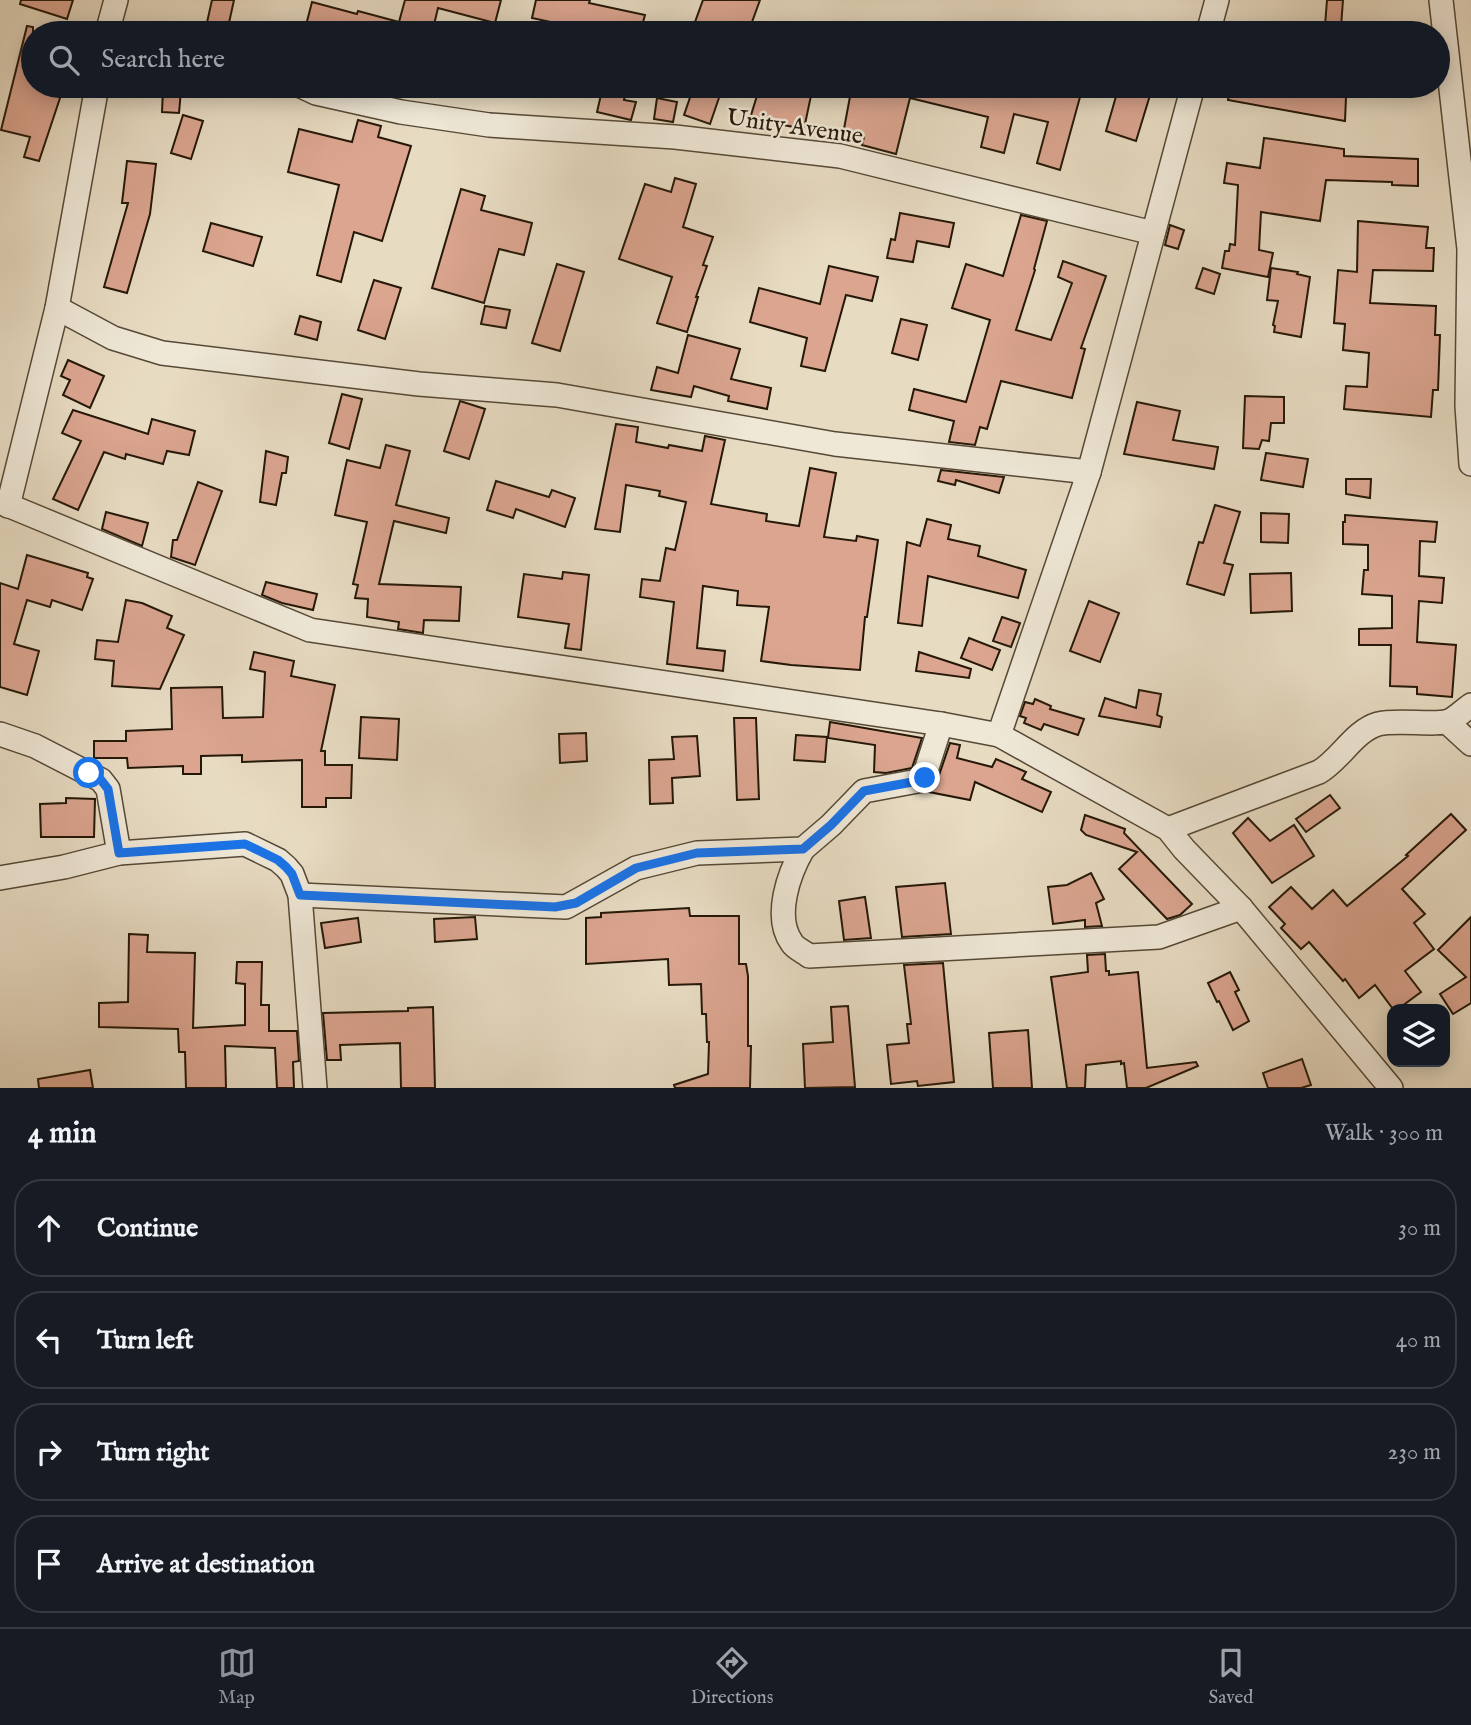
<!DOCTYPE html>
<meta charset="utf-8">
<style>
body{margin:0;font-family:"IM FELL English",serif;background:#242831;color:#f1f3f6}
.controls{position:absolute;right:21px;bottom:21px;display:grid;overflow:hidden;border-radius:14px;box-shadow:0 4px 18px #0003}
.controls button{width:63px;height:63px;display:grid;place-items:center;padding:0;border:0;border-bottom:2px solid #363941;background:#171b24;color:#f1f3f6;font:35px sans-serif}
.stop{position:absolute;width:21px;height:21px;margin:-16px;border:5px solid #1a73e8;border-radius:50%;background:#fff}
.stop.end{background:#1a73e8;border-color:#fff;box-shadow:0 2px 7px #0008}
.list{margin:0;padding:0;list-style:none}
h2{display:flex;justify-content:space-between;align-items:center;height:91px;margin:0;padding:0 28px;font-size:30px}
h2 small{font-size:23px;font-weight:400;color:#9ea1a6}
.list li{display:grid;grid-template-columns:46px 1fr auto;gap:21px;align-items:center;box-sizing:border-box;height:98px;margin:0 14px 14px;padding:0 14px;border:2px solid #363941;border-radius:28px}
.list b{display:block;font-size:26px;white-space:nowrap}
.list em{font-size:23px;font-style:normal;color:#9ea1a6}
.icon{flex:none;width:38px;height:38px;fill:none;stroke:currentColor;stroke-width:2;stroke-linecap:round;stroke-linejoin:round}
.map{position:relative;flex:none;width:1471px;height:1088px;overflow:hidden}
.search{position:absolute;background:#171b24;box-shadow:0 4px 18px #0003;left:21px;right:21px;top:21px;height:77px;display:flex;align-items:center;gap:18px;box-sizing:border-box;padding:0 24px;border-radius:38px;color:#9ea1a6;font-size:26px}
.sheet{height:539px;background:#171b24}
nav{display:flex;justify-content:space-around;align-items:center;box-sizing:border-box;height:98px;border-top:2px solid #363941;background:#171b24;font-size:19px;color:#9ea1a6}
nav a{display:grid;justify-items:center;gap:4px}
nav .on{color:#8c9099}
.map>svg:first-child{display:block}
.building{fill:#dba590;stroke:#251808;stroke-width:2}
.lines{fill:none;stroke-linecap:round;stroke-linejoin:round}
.minor-casing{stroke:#564936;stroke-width:26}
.minor{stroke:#efe8d7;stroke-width:23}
.route{stroke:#1a73e8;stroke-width:9}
.labels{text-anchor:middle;stroke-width:5;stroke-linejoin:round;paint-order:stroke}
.street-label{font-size:24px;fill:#251808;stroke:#efe8d7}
</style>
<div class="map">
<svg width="1471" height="1088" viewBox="0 0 1471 1088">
<rect width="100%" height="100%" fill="#e7dbc2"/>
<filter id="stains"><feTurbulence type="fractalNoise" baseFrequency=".00286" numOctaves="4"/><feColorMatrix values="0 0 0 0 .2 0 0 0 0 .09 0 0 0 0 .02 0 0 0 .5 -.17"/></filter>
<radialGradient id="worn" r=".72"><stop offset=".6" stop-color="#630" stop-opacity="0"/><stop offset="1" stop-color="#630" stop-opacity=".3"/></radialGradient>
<g class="building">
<polygon points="21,0 73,0 67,19 20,4"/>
<polygon points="212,0 234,0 227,32 206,27"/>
<polygon points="405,0 501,0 495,23 438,8 432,33 304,33 312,2 357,14 358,11 399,22"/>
<polygon points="536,0 590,0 589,3 645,15 640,33 588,33 588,30 532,18"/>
<polygon points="703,0 760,0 748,33 691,33"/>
<polygon points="1327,0 1343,0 1341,27 1325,26"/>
<polygon points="27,26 33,27 33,86 64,86 39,161 24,157 30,137 1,130"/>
<polygon points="603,86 627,86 624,100 636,102 631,120 597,112"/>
<polygon points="694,86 723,86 710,124 684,115"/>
<polygon points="760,86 813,86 804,129 768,122 765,131 748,125"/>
<polygon points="852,86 1083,86 1060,170 1037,163 1048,122 1014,114 1004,153 981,147 988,117 910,98 896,154 862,145 864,137 843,134"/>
<polygon points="1119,86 1130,86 1151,92 1136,141 1106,131"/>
<polygon points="1230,86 1312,86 1312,90 1318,91 1317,97 1346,97 1345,121 1228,100"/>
<polygon points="163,89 181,90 179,113 162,112"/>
<polygon points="657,98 677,102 673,122 654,119"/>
<polygon points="183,115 203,121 191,159 171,153"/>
<polygon points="358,120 381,126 378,137 411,146 382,241 354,232 341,282 317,275 339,185 288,172 299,129 352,142"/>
<polygon points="1264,138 1344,149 1344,156 1418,159 1418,186 1392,185 1392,182 1326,180 1320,221 1261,212 1259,250 1273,253 1268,277 1222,268 1225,251 1229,251 1230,244 1235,245 1238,185 1224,183 1227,163 1260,168"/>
<polygon points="127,161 156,164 150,214 127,293 104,287 128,203 122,203"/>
<polygon points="675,178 696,184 683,227 713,237 703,265 707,266 696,297 698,297 687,332 657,323 672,277 619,259 645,184 671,192"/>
<polygon points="461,189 485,196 481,210 532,223 524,255 499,249 484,303 432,288"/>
<polygon points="900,213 954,223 949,247 917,241 913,262 887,258 891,239 895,240"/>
<polygon points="1021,215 1047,221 1034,269 1035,270 1016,330 1051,340 1072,283 1058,277 1063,261 1106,276 1081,348 1085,349 1072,398 1001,381 987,429 980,427 975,445 949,442 954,421 909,410 914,389 966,402 990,320 952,308 966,264 1003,276"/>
<polygon points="1358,221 1428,227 1426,248 1434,248 1433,271 1373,270 1370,303 1436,306 1435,335 1440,335 1438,390 1433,390 1431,417 1344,409 1346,386 1367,387 1369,353 1343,350 1345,324 1334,323 1338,270 1357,272"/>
<polygon points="211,223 262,237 253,266 203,251"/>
<polygon points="1170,225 1184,230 1178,249 1165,245"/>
<polygon points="557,264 584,272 560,351 532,343"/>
<polygon points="829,266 878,277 872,301 846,295 825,371 801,366 807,338 750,322 759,288 820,304"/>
<polygon points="1203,268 1220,274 1214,294 1196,288"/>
<polygon points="1271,268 1298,272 1297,274 1310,277 1301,337 1274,332 1275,326 1273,325 1278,301 1267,300"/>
<polygon points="374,280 401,288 385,339 358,330"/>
<polygon points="485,306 510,310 506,328 481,324"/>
<polygon points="300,316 321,322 317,340 295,334"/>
<polygon points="901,319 927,325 918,360 892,353"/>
<polygon points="688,335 740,349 731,379 771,388 767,409 728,401 729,396 694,386 691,397 651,390 657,367 678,373"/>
<polygon points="68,360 104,376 90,408 63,395 70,380 61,376"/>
<polygon points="342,394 362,399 349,449 329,443"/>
<polygon points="1245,396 1284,397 1284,423 1271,423 1269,441 1262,440 1259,449 1243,448"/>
<polygon points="460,401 485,409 469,459 444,451"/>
<polygon points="1137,402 1180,411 1173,440 1218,447 1214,469 1124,454"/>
<polygon points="73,410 148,434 152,419 195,431 189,455 167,451 163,464 126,454 125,459 104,452 78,510 53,499 81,441 62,433"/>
<polygon points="616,424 638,427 636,442 668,448 669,445 702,451 705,436 725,440 711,504 767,514 766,521 799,526 810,468 836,473 824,537 856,541 857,536 878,540 867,617 865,617 860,670 791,665 761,661 769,607 737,605 738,591 703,586 697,648 725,651 723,671 667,664 674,602 640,597 642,579 660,581 666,548 675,550 686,502 659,496 660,491 626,485 620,532 595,529"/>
<polygon points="386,445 410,451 396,505 449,518 446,533 394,521 379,584 461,587 459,621 424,620 423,633 398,629 399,622 367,617 368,599 355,598 358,585 353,584 367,522 335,515 347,460 380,468"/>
<polygon points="266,451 288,457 286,473 282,473 276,505 260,502"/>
<polygon points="1266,453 1308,459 1303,487 1261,480"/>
<polygon points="941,470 1004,477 999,493 956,480 955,485 938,481"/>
<polygon points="1346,479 1371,479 1370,498 1346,494"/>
<polygon points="496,481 549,497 552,490 575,498 565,527 516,509 513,518 487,510"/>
<polygon points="198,482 222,491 195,565 171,557 173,540 177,540"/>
<polygon points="1215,505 1240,512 1224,563 1233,565 1224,595 1187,584 1199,542 1203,543"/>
<polygon points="106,512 148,523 142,546 102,529"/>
<polygon points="1261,513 1289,514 1288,543 1261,542"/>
<polygon points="1345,515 1437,522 1435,542 1420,541 1419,576 1444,578 1442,603 1419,601 1417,642 1456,645 1452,697 1417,694 1417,687 1390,686 1391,645 1359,645 1359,629 1392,628 1392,596 1362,594 1364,570 1368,570 1368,545 1343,544 1343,522 1345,522"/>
<polygon points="927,519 951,525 948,539 980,546 978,556 1026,570 1018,598 928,576 922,626 898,623 907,542 920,546"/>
<polygon points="27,555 88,573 87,577 93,579 82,610 52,600 50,607 27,600 14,644 39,651 27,695 0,687 0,583 18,589"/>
<polygon points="563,572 589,575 581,650 565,648 569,624 518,617 524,574 562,579"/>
<polygon points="1291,573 1292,611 1251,613 1250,574"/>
<polygon points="266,582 317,594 313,610 282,603 262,595"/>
<polygon points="126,600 142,603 172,616 167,628 184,635 160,689 112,686 114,661 95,659 97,640 118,642"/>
<polygon points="1089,601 1119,613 1100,662 1070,651"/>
<polygon points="1002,617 1020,623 1011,647 993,641"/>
<polygon points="969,638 1000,650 992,670 961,658"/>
<polygon points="254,652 294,661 291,676 335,685 321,751 325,751 325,765 352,765 351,798 326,798 326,807 302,807 302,760 242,762 242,755 201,756 201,774 183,774 183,766 128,768 127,758 94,758 94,741 126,741 126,731 172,729 171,688 222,687 223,718 263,717 265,672 250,669"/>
<polygon points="919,652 971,669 969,678 916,671"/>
<polygon points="1139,690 1161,694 1157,715 1162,717 1160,727 1099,716 1105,698 1136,708"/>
<polygon points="1035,699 1051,706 1050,709 1084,719 1078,735 1044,724 1041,730 1024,723 1026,718 1020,716 1025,702 1033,704"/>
<polygon points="361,717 399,719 397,760 359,758"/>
<polygon points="734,718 756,718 759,799 737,800"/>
<polygon points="830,722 922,738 912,768 886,773 874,772 875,745 828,738"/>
<polygon points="586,733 587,761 560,763 559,734"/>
<polygon points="796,735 827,737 825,762 794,760"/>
<polygon points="697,736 700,776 672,778 673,803 650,804 649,760 674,759 672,737"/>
<polygon points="950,743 960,745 957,758 992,767 996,759 1026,772 1022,779 1051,792 1042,812 975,782 970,800 929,792 936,784"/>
<polygon points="1330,795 1340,808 1306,832 1296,819"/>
<polygon points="66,798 95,799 94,837 41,837 40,804 66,803"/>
<polygon points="1451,814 1466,830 1402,889 1425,914 1414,923 1434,949 1405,971 1421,992 1398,1009 1393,1009 1375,985 1359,998 1345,979 1343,981 1309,942 1301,949 1281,928 1285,924 1269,907 1291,887 1312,909 1333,890 1347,906 1408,856 1406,855"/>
<polygon points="1085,815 1125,829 1124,833 1192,904 1180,915 1167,919 1119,869 1137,852 1086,835 1081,830"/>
<polygon points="1248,818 1270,841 1294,825 1314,856 1272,883 1233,833"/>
<polygon points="1091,873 1104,899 1096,903 1102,926 1085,927 1085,920 1053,924 1048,887 1067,885"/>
<polygon points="945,883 951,934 902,937 896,887"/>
<polygon points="865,897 871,938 844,940 839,901"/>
<polygon points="689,908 690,916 739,916 739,964 746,964 748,976 748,1046 751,1046 750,1088 675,1088 674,1085 708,1074 709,1042 707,1042 706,1014 702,1014 701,984 669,985 668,959 586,964 586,918 601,917 601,913"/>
<polygon points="475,917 477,939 435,942 434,919"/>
<polygon points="1471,917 1471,1003 1453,1014 1440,994 1466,977 1438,950"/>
<polygon points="358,918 361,942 325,948 321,923"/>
<polygon points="129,934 148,935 147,952 195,953 193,1028 245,1025 245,984 236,983 237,962 262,962 261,1005 269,1005 269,1031 297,1031 299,1061 293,1062 294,1088 277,1088 275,1048 225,1046 226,1088 186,1088 185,1052 179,1052 178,1029 99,1027 99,1003 128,1002"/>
<polygon points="1105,954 1106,971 1109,971 1109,975 1138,972 1147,1068 1196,1062 1198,1066 1146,1088 1127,1088 1124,1063 1121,1064 1121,1061 1086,1065 1085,1088 1067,1088 1051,977 1088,972 1087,955"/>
<polygon points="943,963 954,1082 918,1086 917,1081 891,1084 887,1045 909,1043 907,1024 911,1024 904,965"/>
<polygon points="1230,972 1239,990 1235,992 1249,1021 1233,1030 1219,1001 1217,1002 1208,983"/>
<polygon points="848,1006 855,1087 805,1088 803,1044 833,1042 831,1007"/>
<polygon points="433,1007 435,1088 401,1088 400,1043 340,1045 341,1060 327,1060 323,1013 408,1011 408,1008"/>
<polygon points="1028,1030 1032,1088 993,1088 989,1033"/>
<polygon points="1302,1059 1311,1085 1301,1088 1268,1088 1263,1073"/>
<polygon points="90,1070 93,1088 39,1088 38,1079"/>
</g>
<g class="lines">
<g class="minor-casing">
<g id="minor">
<polyline points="1441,0 1469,249 1467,406 1471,464"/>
<polyline points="107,33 116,0"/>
<polyline points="1208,33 1217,0"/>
<polyline points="301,86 316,93 401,112 489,125 675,137 840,156 1153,233"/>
<polyline points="57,308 113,338 162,353 419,384 557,395 835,444 1089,472"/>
<polyline points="0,502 310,630 941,724 999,735 1168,829 1184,849 1241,908 1391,1088"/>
<polyline points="8,506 57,308 97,86"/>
<polyline points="1447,722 1471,744"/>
<polyline points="0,734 35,746 101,780 108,789 119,853"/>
<polyline points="999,735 1089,472 1193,86"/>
<path d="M1168,829L1319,772C1340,760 1354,731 1378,724C1397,719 1436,726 1449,721C1456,718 1464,710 1471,705"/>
<path d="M803,849C789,873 773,917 792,943C795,948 804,952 809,956L1159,937L1241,908"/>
<polyline points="0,878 64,867 119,853 245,844 278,860 286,867 292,874 300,895 315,1088"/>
<polyline points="300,895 566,907 636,868 697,853 803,849 831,825 864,791 923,780 941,724"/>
</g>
</g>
<use href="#minor" class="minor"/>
</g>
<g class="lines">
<polyline class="route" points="89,773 101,780 108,789 119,853 245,844 278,860 286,867 292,874 300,895 555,907 576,903 636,868 697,853 803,849 831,825 864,791 923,780 925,778"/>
</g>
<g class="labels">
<g class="street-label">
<text transform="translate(795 126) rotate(8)" y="8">Unity Avenue</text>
</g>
</g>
<rect width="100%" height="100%" filter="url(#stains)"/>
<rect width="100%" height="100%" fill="url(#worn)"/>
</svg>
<div class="controls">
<button><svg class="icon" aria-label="layers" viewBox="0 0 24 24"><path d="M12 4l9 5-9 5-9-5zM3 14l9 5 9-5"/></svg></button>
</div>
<div class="stop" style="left:89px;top:773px"></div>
<div class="stop end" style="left:925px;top:778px"></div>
<div class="search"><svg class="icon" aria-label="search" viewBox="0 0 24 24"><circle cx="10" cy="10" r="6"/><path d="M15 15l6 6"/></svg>Search here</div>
</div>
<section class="sheet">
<h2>4 min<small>Walk · 300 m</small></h2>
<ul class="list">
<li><svg class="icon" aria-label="ahead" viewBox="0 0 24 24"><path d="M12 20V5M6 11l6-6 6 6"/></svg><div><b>Continue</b></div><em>30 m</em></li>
<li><svg class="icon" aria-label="left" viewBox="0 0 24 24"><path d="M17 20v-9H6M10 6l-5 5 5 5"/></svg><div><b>Turn left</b></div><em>40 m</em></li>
<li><svg class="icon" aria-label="right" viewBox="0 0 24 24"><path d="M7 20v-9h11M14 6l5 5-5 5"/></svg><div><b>Turn right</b></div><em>230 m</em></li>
<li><svg class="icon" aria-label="arrive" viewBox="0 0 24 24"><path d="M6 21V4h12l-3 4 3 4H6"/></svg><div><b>Arrive at destination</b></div></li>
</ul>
</section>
<nav>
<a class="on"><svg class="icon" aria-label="map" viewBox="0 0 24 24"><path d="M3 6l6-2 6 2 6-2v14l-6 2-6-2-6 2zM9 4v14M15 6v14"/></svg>Map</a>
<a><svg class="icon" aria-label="directions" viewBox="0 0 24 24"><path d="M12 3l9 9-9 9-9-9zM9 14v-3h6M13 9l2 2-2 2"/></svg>Directions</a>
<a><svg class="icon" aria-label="saved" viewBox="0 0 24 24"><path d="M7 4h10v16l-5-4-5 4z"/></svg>Saved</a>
</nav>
